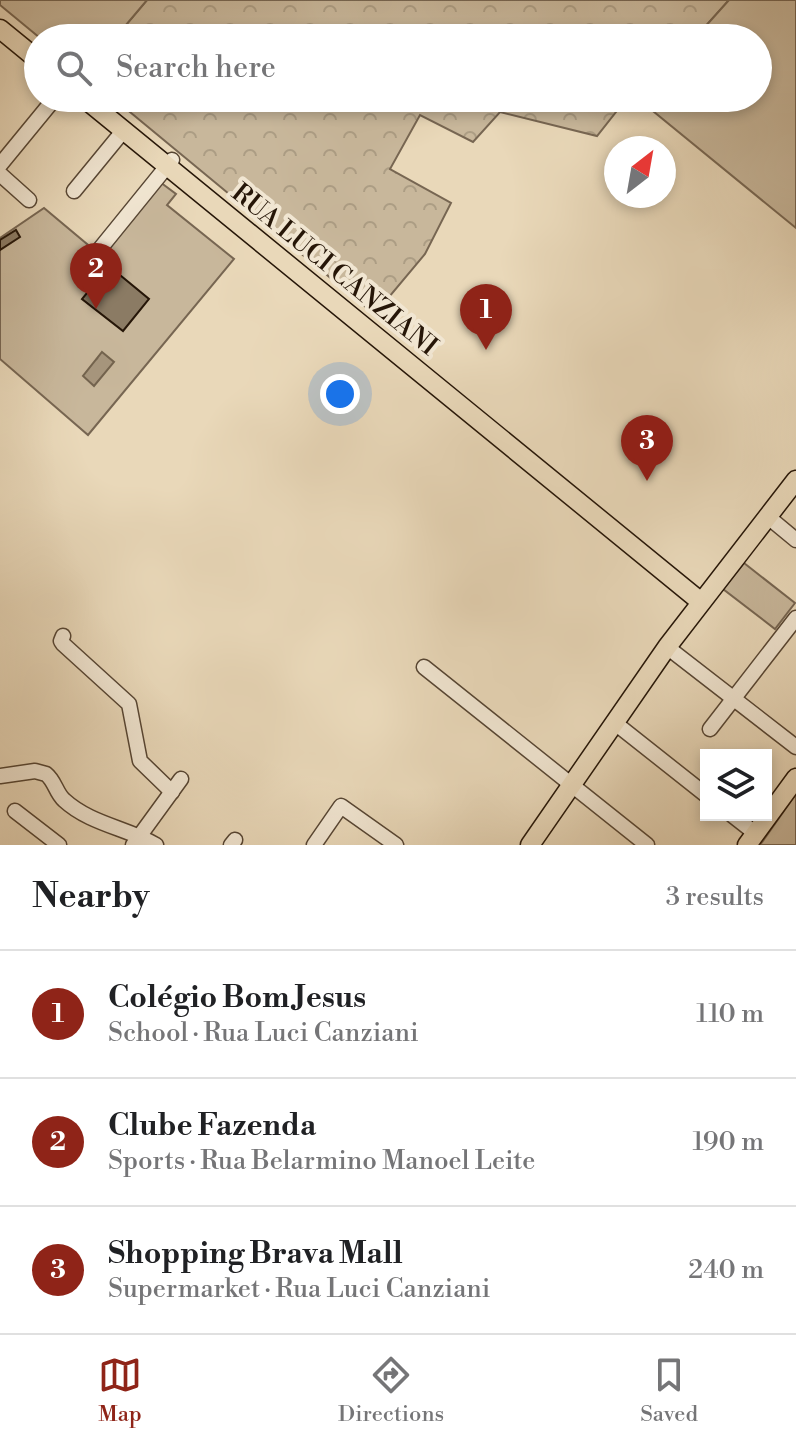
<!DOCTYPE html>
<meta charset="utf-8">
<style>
body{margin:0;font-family:"Libre Bodoni",serif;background:#f2f2f2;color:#202124}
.controls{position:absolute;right:24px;bottom:24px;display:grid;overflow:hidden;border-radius:0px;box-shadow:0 4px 12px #0003}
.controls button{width:72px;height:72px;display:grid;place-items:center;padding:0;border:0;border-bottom:2px solid #e0e0e0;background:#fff;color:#202124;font:40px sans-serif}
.compass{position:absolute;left:604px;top:136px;width:72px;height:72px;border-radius:50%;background:#fff;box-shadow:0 4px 12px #0003;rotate:31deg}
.you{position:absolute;left:340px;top:394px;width:28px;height:28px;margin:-20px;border:6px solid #fff;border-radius:50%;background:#1a73e8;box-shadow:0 0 0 12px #1a73e833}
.badge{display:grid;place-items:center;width:52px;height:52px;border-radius:50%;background:#8f2418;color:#fff;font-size:26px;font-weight:700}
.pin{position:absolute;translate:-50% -66px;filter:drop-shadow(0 2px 4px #0008)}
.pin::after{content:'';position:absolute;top:42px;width:28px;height:24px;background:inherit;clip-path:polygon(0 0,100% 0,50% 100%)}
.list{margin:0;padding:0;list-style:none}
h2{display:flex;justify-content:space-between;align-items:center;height:104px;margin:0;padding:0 32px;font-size:34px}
h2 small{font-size:26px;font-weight:400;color:#757577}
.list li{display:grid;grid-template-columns:52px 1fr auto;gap:24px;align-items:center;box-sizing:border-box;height:128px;padding:0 32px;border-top:2px solid #e0e0e0}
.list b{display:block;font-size:30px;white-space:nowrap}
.list p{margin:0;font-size:26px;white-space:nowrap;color:#757577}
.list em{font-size:26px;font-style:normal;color:#757577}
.icon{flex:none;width:44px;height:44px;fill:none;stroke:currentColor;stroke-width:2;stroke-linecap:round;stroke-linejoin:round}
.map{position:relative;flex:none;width:796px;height:845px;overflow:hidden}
.search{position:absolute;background:#fff;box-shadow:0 4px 12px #0003;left:24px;right:24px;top:24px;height:88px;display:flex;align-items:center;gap:20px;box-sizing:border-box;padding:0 28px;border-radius:44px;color:#757577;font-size:30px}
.sheet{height:488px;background:#fff}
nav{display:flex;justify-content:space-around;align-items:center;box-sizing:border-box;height:112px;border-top:2px solid #e0e0e0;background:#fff;font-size:22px;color:#757577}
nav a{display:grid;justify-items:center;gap:4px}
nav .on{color:#8f2418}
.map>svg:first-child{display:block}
.grass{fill:url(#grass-tufts);stroke:#776652;stroke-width:2}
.forest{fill:url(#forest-crowns);stroke:#776652;stroke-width:2}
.pitch{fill:#c8b79b;stroke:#776652;stroke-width:2}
.water{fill:url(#water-ripples);stroke:#73634e;stroke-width:2}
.building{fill:#8b7b64;stroke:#261608;stroke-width:2}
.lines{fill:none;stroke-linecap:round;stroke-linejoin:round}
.minor-casing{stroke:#574634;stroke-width:17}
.major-casing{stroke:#261608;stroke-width:21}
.minor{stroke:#f1e6d2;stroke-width:14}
.major{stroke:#e9d8b9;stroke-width:18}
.labels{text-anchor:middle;stroke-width:8;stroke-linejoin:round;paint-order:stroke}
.street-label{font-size:26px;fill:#261608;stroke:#f1e6d2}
</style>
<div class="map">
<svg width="796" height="845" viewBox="0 0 796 845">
<defs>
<pattern id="grass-tufts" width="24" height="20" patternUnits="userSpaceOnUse" patternTransform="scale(2)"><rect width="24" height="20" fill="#c8b79b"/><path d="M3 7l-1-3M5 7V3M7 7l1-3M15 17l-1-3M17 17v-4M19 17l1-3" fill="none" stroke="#ac9d84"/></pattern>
<pattern id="forest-crowns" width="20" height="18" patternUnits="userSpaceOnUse" patternTransform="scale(2)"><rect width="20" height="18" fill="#c8b79b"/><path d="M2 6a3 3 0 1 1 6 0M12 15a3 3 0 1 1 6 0" fill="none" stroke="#ac9d84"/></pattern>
<pattern id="water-ripples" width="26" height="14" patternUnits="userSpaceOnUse" patternTransform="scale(2)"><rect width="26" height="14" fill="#a7967d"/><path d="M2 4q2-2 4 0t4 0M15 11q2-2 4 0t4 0" fill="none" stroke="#887964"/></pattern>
</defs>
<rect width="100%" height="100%" fill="#e9d8b9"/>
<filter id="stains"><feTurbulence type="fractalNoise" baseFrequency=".0025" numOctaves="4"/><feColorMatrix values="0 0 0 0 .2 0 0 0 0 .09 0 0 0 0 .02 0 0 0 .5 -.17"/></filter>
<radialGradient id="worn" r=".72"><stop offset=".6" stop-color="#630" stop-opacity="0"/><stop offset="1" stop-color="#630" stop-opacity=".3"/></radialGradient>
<polygon class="grass" points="796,794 796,845 760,845 791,801"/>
<g class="forest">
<polygon points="0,0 121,31 147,0 729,0 695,38 41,38"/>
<polygon points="113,98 627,98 597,136 500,112 473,142 420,115 390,169 451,203 425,254 379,309 368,309"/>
</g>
<g class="pitch">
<polygon points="0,0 147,0 115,38 40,38 0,5"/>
<polygon points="729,0 796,0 796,228 637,98 758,98 758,38 695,38"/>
<polygon points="160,182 176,194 167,205 234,259 88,435 0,359 0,238 44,208 99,254"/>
<polygon points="744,563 795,603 775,629 723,589"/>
</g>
<polygon class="water" points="102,352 114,362 94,386 83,376"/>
<g class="building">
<polygon points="16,230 20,237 0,250 0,240"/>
<polygon points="109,266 149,299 123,331 82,299"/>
</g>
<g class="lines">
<g class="minor-casing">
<g id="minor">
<polyline points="0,165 55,98"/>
<polyline points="0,174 29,200"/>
<polyline points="74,191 124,130"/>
<polyline points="99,250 172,160"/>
<polyline points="767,516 796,540"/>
<polyline points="63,636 61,641 63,644 129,704 140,761 172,792"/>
<polyline points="667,647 796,747"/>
<polyline points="424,667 647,845"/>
<polyline points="615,723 706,795"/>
<polyline points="710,729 796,618"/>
<path d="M0,776L35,771L46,774C55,781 56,793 64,800C90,824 127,828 156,845"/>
<polyline points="15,811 59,845"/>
<polyline points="732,815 755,833"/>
<polyline points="133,845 181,779"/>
<polyline points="231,845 235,840"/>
<polyline points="314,845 341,806 396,845"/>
</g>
</g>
<g class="major-casing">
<g id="major">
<polyline points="0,29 38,60"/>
<polyline points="84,98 701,602"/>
<polyline points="530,845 667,647 796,480"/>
<polyline points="747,845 796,778"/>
</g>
</g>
<use href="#minor" class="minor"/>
<use href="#major" class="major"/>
</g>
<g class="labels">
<g class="street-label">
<text transform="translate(335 269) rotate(39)" y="9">RUA LUCI CANZIANI</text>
</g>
</g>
<rect width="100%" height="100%" filter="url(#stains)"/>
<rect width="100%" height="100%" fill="url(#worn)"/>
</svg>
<div class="controls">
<button><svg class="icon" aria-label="layers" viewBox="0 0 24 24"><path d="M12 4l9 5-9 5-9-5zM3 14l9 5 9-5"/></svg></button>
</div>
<svg class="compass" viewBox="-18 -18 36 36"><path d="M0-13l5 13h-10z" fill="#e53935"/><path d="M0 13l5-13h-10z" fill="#757577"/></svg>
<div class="you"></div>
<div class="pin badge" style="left:486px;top:350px">1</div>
<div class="pin badge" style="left:96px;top:309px">2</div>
<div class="pin badge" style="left:647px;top:481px">3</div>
<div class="search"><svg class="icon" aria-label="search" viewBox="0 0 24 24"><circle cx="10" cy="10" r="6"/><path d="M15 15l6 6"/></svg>Search here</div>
</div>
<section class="sheet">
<h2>Nearby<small>3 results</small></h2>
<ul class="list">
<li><span class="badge">1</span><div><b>Colégio Bom Jesus</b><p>School · Rua Luci Canziani</p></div><em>110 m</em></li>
<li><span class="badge">2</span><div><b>Clube Fazenda</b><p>Sports · Rua Belarmino Manoel Leite</p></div><em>190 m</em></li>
<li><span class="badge">3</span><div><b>Shopping Brava Mall</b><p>Supermarket · Rua Luci Canziani</p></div><em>240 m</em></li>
</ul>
</section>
<nav>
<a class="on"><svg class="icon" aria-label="map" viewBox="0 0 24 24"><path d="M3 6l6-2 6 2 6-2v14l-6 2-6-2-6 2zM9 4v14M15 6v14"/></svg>Map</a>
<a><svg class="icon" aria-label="directions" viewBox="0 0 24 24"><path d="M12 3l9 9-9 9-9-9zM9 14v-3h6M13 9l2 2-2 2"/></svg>Directions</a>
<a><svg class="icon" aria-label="saved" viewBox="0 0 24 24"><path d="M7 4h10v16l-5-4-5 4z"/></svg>Saved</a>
</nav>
